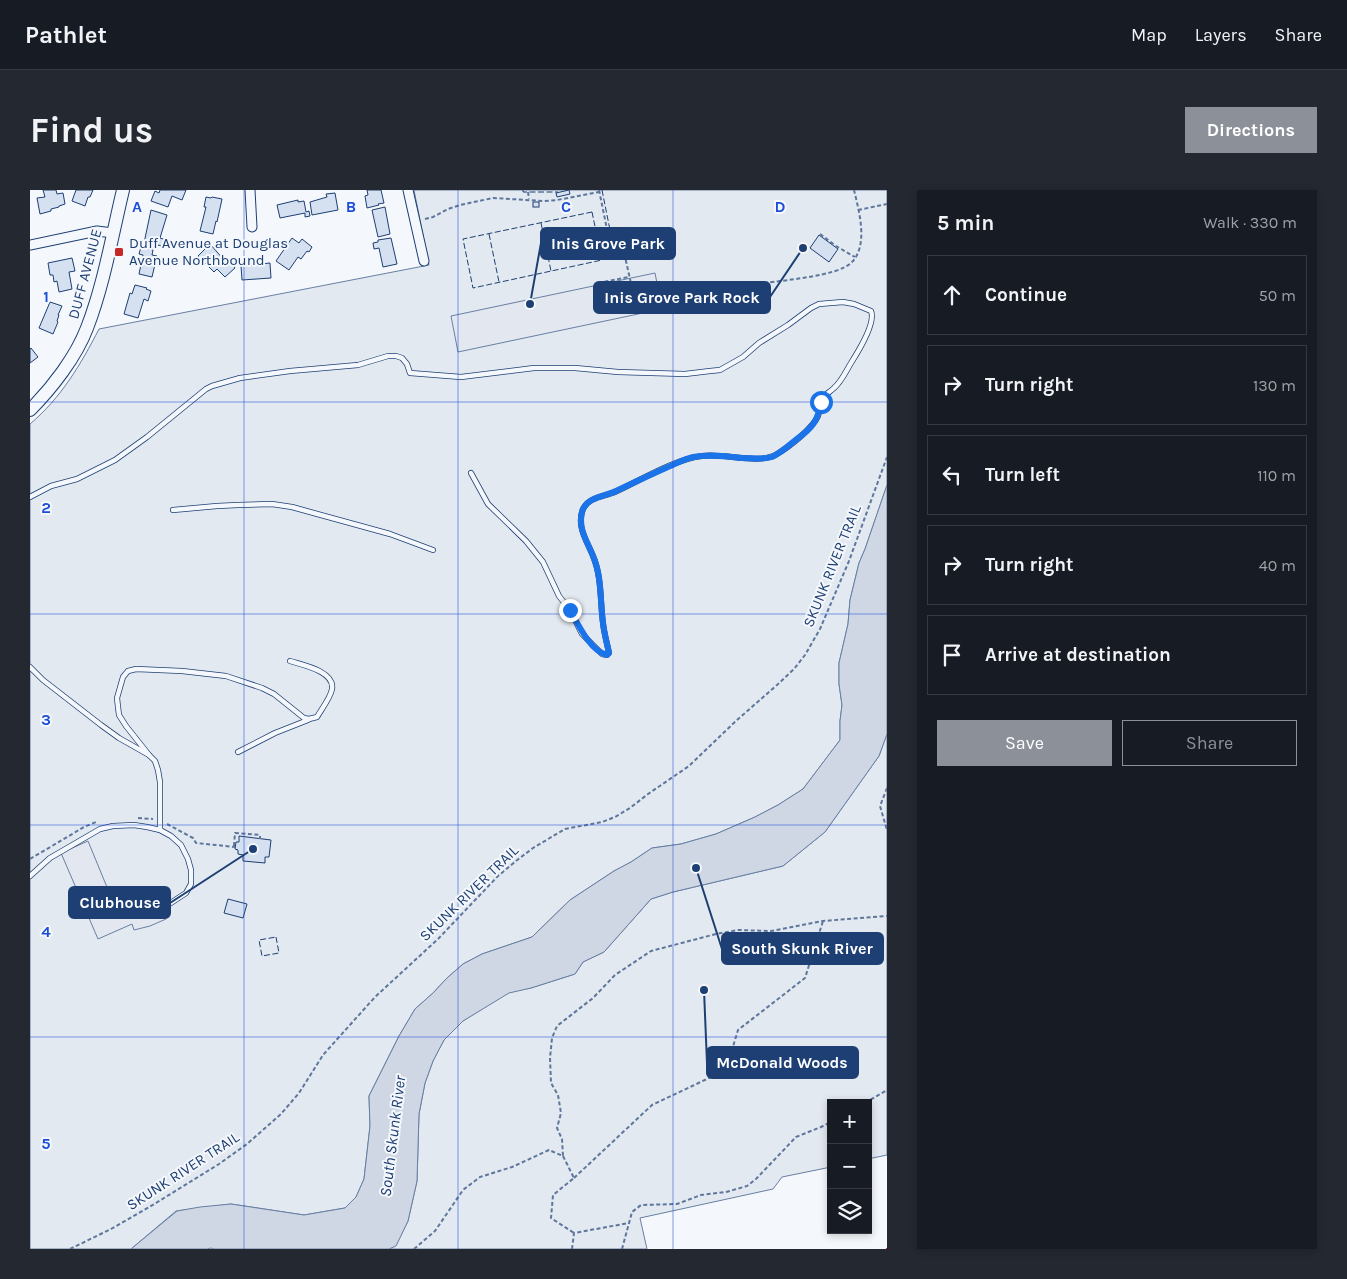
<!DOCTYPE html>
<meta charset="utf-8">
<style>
body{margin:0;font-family:Karla,sans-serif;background:#242831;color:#f1f3f6}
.controls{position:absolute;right:15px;bottom:15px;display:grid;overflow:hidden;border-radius:0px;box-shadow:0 2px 8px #0003}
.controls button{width:45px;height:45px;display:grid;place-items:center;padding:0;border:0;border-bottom:1px solid #363941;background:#171b24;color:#f1f3f6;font:25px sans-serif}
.stop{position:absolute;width:15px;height:15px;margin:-11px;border:4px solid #1a73e8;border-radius:50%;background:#fff}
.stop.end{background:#1a73e8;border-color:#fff;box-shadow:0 1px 5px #0008}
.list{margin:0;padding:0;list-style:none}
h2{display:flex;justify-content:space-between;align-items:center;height:65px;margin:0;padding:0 20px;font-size:21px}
h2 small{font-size:16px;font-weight:400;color:#9ea1a6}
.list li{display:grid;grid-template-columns:32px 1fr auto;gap:15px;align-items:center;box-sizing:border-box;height:80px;margin:0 10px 10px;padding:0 10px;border:1px solid #363941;border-radius:0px}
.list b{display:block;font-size:19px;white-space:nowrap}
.list em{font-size:16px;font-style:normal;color:#9ea1a6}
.actions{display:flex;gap:10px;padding:15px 20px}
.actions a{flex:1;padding:11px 0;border:1px solid #8c9099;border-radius:0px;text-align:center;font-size:18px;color:#8c9099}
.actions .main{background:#8c9099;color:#fff}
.icon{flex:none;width:28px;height:28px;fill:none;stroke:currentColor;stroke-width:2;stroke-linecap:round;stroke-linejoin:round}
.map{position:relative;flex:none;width:857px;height:1059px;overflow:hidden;border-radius:0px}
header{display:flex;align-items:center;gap:30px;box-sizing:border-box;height:70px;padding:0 25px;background:#171b24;border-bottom:1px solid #363941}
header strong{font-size:24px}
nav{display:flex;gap:28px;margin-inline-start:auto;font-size:18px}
.intro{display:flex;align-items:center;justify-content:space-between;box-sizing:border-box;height:120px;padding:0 30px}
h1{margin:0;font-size:35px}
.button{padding:12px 22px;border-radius:0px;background:#8c9099;color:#fff;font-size:18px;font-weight:700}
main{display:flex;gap:30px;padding:0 30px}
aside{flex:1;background:#171b24;border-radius:0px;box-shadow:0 2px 8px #0003}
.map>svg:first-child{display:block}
.green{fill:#e3e9f0;stroke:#687fa3}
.parking{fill:#e3e8f0;stroke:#687fa3}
.water{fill:#cfd7e4;stroke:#687fa3}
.building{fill:#d5e0f0;stroke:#1d3f73}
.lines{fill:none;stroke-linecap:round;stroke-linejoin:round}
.lane-casing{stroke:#1d3f73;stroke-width:6}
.street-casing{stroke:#1d3f73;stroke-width:11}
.secondary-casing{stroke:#1d3f73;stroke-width:14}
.path{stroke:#5e769c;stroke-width:2;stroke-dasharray:4 2.5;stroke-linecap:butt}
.lane{stroke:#f4f7fb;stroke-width:4.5}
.street{stroke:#f4f7fb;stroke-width:9}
.secondary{stroke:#f4f7fb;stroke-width:12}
.fence{stroke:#1d3f73;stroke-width:1;stroke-dasharray:6 2.5;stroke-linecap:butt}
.power{stroke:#c62828;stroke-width:1;stroke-dasharray:18 4 2.5 4;stroke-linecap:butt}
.route{stroke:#1a73e8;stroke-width:6}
.grid{fill:none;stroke:#1d4ed8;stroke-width:1;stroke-opacity:0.55}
.poi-dot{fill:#c62828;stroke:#f4f7fb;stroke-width:2}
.labels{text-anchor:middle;stroke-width:4;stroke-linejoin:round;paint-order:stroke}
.poi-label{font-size:15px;fill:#1d3f73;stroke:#f4f7fb;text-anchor:start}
.street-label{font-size:15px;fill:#1d3f73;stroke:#f4f7fb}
.water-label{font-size:16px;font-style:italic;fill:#1d3f73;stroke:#f4f7fb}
.grid-label{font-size:16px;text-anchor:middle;font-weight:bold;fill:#1d4ed8;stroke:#f4f7fb;stroke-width:4;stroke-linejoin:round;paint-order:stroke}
.leader{fill:none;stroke:#1d3f73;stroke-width:2}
.callout-dot{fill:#1d3f73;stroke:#f4f7fb;stroke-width:2}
.callout{fill:#1d3f73;stroke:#1d3f73;stroke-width:2}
.callout-label{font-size:16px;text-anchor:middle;font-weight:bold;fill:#fff}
</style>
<header>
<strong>Pathlet</strong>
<nav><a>Map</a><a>Layers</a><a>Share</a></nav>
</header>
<div class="intro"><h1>Find us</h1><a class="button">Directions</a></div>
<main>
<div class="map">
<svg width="857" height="1059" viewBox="0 0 857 1059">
<rect width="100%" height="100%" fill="#f4f7fb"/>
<g class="green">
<path d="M384,0H857V295L835,359L829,373L820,410L818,434L809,473V494L812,515L810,531V550L773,599L748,615L725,627L686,644L651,654L622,658L601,672L584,681L540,710L502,747L452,764L433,774L417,788L403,803L385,819L369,846L339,906L340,936L334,989L326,1007L315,1018L274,1025L201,1014L146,1021L101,1059H0V234C31,208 51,174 69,139L399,75Z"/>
<polygon points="857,544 857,965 838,969 838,913 801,913 801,977 752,987 743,999 610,1028 617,1059 359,1059 366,1055 378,1031 387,991 389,924 395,893 403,871 414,850 433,831 479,802 501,798 545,784 553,772 574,762 621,709 643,702 753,676 795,642 849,566"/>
</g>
<g class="parking">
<polygon points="625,83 632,119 428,162 421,126"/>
<polygon points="58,651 86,719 97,726 100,725 98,717 112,714 128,707 136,729 120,736 104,740 102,734 68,749 31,663"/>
</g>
<polygon class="water" points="857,295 857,544 849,566 795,642 753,676 643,702 621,709 574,762 553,772 545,784 501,798 479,803 433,831 414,850 403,871 395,893 389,924 387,991 378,1031 366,1056 359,1059 184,1059 181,1058 177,1059 101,1059 147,1021 170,1017 201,1014 274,1025 315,1018 326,1007 334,989 340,936 339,906 369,846 385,819 403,803 417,788 433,774 452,764 502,747 540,710 584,681 601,672 622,658 651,654 686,644 725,627 748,615 773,599 810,550 810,531 812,515 809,494 809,473 818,434 820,410 829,373 835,359"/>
<g class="building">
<polygon points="13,0 26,0 27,4 33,3 35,14 29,16 29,17 21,19 21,21 10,24 7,8 15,7"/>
<polygon points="46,0 63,0 60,7 58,7 55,16 42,11"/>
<polygon points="130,0 156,0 152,10 142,6 138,17 121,11 125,1 129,3"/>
<polygon points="337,0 351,0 354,13 348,14 349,15 337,18 335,6 338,5"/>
<polygon points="539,0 540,4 527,7 526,3"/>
<polygon points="305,3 308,20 282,25 280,12 297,7 296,4"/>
<polygon points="176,7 181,8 182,7 192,9 187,32 186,31 183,44 170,41 176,17 174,17"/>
<polygon points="268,10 268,12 274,11 276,22 279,21 280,26 275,27 275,23 250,28 247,15"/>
<rect x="503" y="12" width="6" height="5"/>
<polygon points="355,17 360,44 348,47 342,20"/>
<polygon points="121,20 137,25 130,48 136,50 135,57 128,55 128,56 114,53"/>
<polygon points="789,45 808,59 799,72 780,58"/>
<polygon points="262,48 269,53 272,49 282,57 279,62 277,61 271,69 268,67 259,80 246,71"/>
<polygon points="361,48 367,74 353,77 349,58 344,59 343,53 348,52 348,50"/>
<polygon points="180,54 195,71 197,69 205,78 195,87 187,79 184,82 168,66"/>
<polygon points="111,57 123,60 122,65 127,66 122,87 109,84 113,65 109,64"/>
<polygon points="42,68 45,81 39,82 42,99 29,102 27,91 24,92 23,85 20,85 18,73"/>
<polygon points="240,73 241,88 212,90 211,76"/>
<polygon points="105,95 117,98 116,99 121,101 118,111 114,109 108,128 94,124 100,103 102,104"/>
<polygon points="20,112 32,116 28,125 29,125 27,131 28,132 23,144 9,138"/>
<polygon points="1,158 8,167 0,173 0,159"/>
<polygon points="209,646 241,650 239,667 235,667 235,673 213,671 213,665 208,664 208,660 205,659 206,652 209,652"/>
<polygon points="198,709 217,714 213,728 194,723"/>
</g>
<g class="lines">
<g class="lane-casing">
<g id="lane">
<path d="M0,307L21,296L47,289L85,270L117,247L176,199L182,196L210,188L260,181L328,175L358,166H366L372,168L377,174L380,183L431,187L504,178H545L588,182L655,184L680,181L690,180L713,167L729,153L758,135L781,118L789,114L813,112L824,114L841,121C846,133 828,162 821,173C816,181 812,191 804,198C801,201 796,204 793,207C789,213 791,220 788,226C783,238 759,257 747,264C729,275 694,263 672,266C645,269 611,290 585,302C578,305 570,306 564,309C559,311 555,315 553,319C546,336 557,351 563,366C572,387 570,411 573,433C574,443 577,453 579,463L577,465L572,464L552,444L540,420L529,406L513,372L496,351L458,314L441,283"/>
<polyline points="143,320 187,316 208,315 242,314 262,317 360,344 403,360"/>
<polyline points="0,477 13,490 71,535 89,548 119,565 125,571 128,580 130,592 130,640"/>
<polyline points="208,562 245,543 278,530"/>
<path d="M119,565L96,536L89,525L88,517L87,508L93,487L98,481L106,479L152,481L196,486L232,498L244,504L274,528L279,529L287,527C291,520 301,507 302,499C305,481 272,475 260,471"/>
<polyline points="0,686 20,668 70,639 83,636 104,635 117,637 130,640 141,646 151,655 158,669 161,680 161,694 156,703 133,718"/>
</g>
</g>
<g class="street-casing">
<g id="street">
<polyline points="220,0 222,37"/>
<polyline points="378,0 394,71"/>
<polyline points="0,55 67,41 83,43"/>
</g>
</g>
<g class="secondary-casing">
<path id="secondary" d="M0,220C22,198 46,167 57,138C74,94 82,46 93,0"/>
</g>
<g class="path">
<path d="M569,0L579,49C583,56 588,57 594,62L602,98"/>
<polyline points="498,2 499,9"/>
<polyline points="828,20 857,14"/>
<polyline points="395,29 403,27 418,19 430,15 463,8 514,11 527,10 569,2"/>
<polyline points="578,42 596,38 599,52 593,53 590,59"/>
<polyline points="790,44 806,56 825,67"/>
<polyline points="579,49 587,47"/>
<polyline points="595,64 614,60"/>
<polyline points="568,93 599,87"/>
<path d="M625,111C662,105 698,98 735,93C755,90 807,86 821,73C839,56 829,21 824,0"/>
<polyline points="857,598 850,616 857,640"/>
<polyline points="108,628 123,629"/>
<polyline points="137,634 163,648 166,653 205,657"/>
<polyline points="204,656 205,643 230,645 230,649"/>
<polyline points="0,669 54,637 66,632"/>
<polyline points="835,913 857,900"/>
<polyline points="533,966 544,988 523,1005 521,1028 544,1043"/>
<polyline points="544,988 622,915 696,880 708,840 775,788 793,731"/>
<polyline points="40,1059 81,1039 126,1013 189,974 217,954 251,924 269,903 293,865 345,807 408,749 468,686 486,671 503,658 535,639 572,632 585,627 600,618 618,604 659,576 707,530 747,495 764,479 775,465 790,439 819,371 857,267"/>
<polyline points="384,1059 405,1041 433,1000 450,987 482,977 519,960 533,966 532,949 527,938 531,923 528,905 521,893 520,868 522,848 527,836 563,808 585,785 621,761 686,744 708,740 741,741 793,731 857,726"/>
<polyline points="542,1059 544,1043 599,1033"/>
<polyline points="592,1059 602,1022 611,1015 647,1014 671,1005 696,1002 717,996 726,989 766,947 791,937 801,932"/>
</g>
<use href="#lane" class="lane"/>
<use href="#street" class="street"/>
<use href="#secondary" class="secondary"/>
<g class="fence">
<polyline points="493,0 493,2 528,2"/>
<polyline points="572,0 580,40 598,37"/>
<polygon points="562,22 572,70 443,98 433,49"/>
<polyline points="511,33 521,81"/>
<polyline points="459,44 469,92"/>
<polygon points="246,747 249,763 232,766 229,750"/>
</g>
<polyline class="power" points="856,1059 857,1058"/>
</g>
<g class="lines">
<path class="route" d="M540,420C548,434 560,461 577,465L579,463C577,453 574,443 573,433C570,411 572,387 563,366C557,351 548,339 552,322C556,307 574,307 586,301C603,293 620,285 638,277C646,274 654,269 663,267C679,264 696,266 712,268C722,268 732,270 742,267C751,263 759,255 767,249C782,238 788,231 791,212"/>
</g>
<path class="grid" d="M214,0V1059M428,0V1059M643,0V1059M0,212H857M0,424H857M0,635H857M0,847H857"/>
<rect class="poi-dot" x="84" y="57" width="10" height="10" rx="2.5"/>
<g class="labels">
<g class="poi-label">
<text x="99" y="58">Duff Avenue at Douglas<tspan x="99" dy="17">Avenue Northbound</tspan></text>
</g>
<g class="street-label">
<text transform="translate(55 84) rotate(-75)" y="5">DUFF AVENUE</text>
<text transform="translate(802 376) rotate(-68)" y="5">SKUNK RIVER TRAIL</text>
<text transform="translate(439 703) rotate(-44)" y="5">SKUNK RIVER TRAIL</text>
<text transform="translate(153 981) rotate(-33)" y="5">SKUNK RIVER TRAIL</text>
</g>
<g class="water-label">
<text transform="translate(362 946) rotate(-83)" y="6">South Skunk River</text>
</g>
</g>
<g class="grid-label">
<text x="107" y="22">A</text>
<text x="321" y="22">B</text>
<text x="536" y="22">C</text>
<text x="750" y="22">D</text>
<text x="16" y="112">1</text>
<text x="16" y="323">2</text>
<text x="16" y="535">3</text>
<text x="16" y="747">4</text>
<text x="16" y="959">5</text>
</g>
<path class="leader" d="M500 114L511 53M773 58L740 107M223 659L140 713M666 678L692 759M674 800L677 873"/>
<g class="callout-dot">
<circle cx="500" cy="114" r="5"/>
<circle cx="773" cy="58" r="5"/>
<circle cx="223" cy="659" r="5"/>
<circle cx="666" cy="678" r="5"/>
<circle cx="674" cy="800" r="5"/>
</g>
<g class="callout">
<rect x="511" y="38" width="134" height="31" rx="5"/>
<rect x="564" y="92" width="176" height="31" rx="5"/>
<rect x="39" y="697" width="101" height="31" rx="5"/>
<rect x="692" y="743" width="161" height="31" rx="5"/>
<rect x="677" y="857" width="151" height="31" rx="5"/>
</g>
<g class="callout-label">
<text x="578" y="59">Inis Grove Park</text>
<text x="652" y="113">Inis Grove Park Rock</text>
<text x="90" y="718">Clubhouse</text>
<text x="772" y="764">South Skunk River</text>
<text x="752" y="878">McDonald Woods</text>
</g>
</svg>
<div class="controls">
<button>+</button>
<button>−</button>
<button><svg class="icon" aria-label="layers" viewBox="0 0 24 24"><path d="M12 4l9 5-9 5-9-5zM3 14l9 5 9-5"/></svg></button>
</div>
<div class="stop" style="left:791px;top:212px"></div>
<div class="stop end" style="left:540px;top:420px"></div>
</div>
<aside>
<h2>5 min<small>Walk · 330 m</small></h2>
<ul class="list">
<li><svg class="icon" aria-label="ahead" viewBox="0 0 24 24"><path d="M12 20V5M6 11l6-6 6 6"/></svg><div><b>Continue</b></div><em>50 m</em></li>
<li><svg class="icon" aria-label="right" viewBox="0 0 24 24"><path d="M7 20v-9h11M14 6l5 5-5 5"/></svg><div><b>Turn right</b></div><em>130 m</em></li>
<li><svg class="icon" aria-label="left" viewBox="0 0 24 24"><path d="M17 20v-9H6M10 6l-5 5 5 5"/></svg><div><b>Turn left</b></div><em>110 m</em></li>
<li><svg class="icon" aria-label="right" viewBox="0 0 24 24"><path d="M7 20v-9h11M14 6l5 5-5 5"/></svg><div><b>Turn right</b></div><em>40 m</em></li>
<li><svg class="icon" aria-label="arrive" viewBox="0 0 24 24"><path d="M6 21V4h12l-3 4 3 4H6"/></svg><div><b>Arrive at destination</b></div></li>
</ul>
<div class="actions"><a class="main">Save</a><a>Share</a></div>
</aside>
</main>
